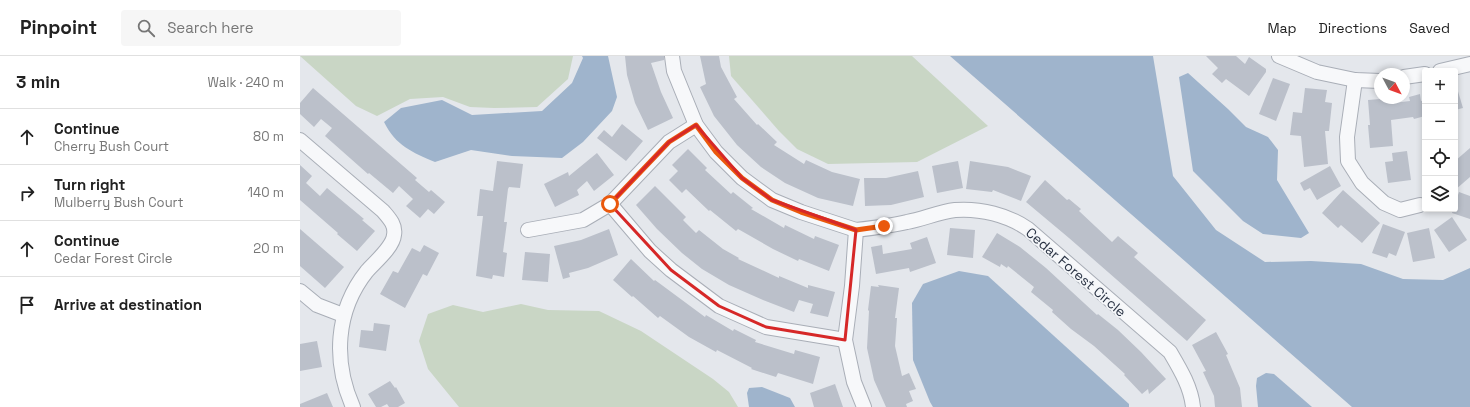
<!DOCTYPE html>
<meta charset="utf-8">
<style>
body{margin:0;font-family:"Space Grotesk",sans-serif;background:#f6f6f6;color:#222}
.controls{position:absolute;right:12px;top:12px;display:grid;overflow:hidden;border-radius:4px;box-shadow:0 2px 6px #0003}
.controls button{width:36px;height:36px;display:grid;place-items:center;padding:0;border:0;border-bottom:1px solid #e0e0e0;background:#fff;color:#222;font:20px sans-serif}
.compass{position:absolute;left:1074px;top:12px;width:36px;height:36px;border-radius:50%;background:#fff;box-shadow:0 2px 6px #0003;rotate:131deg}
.stop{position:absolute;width:12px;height:12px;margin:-9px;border:3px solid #ea580c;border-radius:50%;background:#fff}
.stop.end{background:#ea580c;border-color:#fff;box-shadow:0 1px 4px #0008}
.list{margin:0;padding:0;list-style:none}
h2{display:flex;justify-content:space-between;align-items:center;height:52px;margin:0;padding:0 16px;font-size:17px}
h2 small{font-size:13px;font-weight:400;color:#767676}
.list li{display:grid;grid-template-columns:26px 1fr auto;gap:12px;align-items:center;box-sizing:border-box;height:56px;padding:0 16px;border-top:1px solid #e0e0e0}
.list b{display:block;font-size:15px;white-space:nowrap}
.list p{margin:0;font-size:13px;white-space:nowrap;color:#767676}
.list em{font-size:13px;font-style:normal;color:#767676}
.icon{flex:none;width:22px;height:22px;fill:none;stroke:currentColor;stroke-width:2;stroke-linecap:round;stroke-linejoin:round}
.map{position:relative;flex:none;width:1170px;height:351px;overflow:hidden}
header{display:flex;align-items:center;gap:24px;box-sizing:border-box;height:56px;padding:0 20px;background:#fff;border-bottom:1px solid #e0e0e0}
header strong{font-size:19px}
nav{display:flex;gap:22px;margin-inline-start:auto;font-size:14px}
.search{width:280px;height:36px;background:#f6f6f6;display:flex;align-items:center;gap:10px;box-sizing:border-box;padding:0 14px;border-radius:4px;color:#767676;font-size:15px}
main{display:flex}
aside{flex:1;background:#fff}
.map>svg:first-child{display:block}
.green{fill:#c9d6c5}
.water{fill:#9fb4cc}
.building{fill:#bbc0ca}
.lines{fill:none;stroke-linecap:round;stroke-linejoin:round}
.minor-casing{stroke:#a9aeb7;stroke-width:16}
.minor{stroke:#f7f8fa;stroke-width:14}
.route{stroke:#ea580c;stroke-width:5}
.marked{fill:none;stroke:#d62828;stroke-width:3;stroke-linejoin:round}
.labels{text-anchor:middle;stroke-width:3.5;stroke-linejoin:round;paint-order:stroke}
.street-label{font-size:14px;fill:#2b3445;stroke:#f4f6f9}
</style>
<header>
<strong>Pinpoint</strong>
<div class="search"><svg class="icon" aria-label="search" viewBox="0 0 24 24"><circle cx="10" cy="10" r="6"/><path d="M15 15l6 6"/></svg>Search here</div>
<nav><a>Map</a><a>Directions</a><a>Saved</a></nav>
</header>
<main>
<aside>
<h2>3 min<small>Walk · 240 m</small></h2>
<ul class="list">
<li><svg class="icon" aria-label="ahead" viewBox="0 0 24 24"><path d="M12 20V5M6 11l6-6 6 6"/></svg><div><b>Continue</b><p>Cherry Bush Court</p></div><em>80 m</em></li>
<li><svg class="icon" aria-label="right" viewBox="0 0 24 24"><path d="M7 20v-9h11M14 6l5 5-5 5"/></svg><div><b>Turn right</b><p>Mulberry Bush Court</p></div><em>140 m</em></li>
<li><svg class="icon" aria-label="ahead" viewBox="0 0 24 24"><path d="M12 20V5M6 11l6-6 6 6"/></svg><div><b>Continue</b><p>Cedar Forest Circle</p></div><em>20 m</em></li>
<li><svg class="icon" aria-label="arrive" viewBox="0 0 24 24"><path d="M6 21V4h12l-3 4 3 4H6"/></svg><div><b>Arrive at destination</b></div></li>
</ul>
</aside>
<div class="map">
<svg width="1170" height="351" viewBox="0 0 1170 351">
<rect width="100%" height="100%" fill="#e4e7ec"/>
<g class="green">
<polygon points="0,0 273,0 268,23 237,51 194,52 170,51 143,41 110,43 77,60 56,50"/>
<polygon points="429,0 612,0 688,70 617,106 528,108 497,93 479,75 431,20"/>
<polygon points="221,248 248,254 299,255 341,275 413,323 429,336 438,351 159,351 128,313 119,285 128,258 153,249 183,256"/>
</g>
<g class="water">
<path d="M282,0H308L317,41L312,55L283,86L262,102L212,100L171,94L135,106C112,96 96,90 84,66L101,52L142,44L172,59L242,55L272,27L283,2Z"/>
<polygon points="650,0 853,0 873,120 916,174 965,206 1011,205 1061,208 1103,223 1143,224 1170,212 1170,351 1052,351"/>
<polygon points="888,17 928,53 946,71 968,81 978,94 977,124 1009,177 1001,182 963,178 943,165 893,115 879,21"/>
<polygon points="659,215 688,220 829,348 829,351 633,351 630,346 613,304 612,247 623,228"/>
<polygon points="966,317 974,318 1012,351 958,351 956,330 957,322"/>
<polygon points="462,331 490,342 495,351 449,351 447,337 449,332"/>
</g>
<g class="building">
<polygon points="325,0 364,0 364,4 351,7 361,36 373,62 348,74 335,47 327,19"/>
<polygon points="400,0 419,0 421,11 437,41 434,43 457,69 458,68 477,86 474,89 504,108 506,104 532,116 560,123 553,150 518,142 485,127 461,111 437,89 414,60 400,31 406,28"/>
<polygon points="906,0 936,0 945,8 949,1 966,13 966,16 949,40 926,23 922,27 912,18 918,12"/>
<polygon points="973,22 990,28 976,65 959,58"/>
<polygon points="13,32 117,122 115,124 129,136 131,134 145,146 134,158 128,153 120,162 106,150 113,143 99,130 93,137 69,117 68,118 25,80 32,72 21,63 14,71 0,58 0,47"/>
<polygon points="1005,32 1027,34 1025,46 1032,47 1029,75 1025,75 1028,108 1004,111 1001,80 990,79 993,56 1002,57"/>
<polygon points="1155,32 1157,32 1163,52 1155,54"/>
<polygon points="1120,38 1121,45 1125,44 1125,60 1114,63 1113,61 1091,64 1093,90 1070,92 1068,69 1070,69 1068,44 1092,42 1093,47 1110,45 1109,41"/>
<polygon points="322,68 343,85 326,105 297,82 304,74 312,81"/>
<polygon points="1170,92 1170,121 1155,134 1155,105"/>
<polygon points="388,93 407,112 405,114 431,138 433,136 453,152 451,153 484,172 485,169 514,183 515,180 539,189 529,215 499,203 498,205 473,193 438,173 436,175 410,154 409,155 386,133 382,137 369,124 378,115 372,109"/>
<polygon points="1107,95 1111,124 1088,127 1085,106 1093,105 1092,97"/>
<polygon points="297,97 314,119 294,135 287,125 277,134 279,139 255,151 244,128 268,116 269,120"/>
<polygon points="197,105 223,108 220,132 209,131 208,133 204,166 207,166 203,196 207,197 204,221 193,219 192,223 176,220 183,160 177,160 180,133 193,135"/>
<polygon points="658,105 663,132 637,137 632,110"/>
<polygon points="670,105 708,111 731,120 721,145 693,134 692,136 666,133"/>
<polygon points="0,109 12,120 6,127 20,140 27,132 64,163 62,164 75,175 57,195 37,178 38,177 0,144"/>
<polygon points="1030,110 1041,130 1017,144 1010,132 1004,135 1000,127"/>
<polygon points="618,115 624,141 591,149 565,150 564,122 586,122"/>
<polygon points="745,124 767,144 769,143 781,153 779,155 812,186 818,180 838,197 834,201 906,264 887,285 769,182 726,146"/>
<polygon points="355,130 386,161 383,164 396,177 399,174 423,193 439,202 438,203 479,222 479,220 508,232 508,229 535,236 528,261 510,257 513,248 499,244 494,256 463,244 429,229 402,213 382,197 357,173 336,149"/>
<polygon points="1043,134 1080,167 1062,187 1041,169 1038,172 1022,157"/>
<polygon points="1159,136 1170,140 1170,163 1152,157 1153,153 1155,153 1155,148"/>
<polygon points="1152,161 1167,184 1149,196 1134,174"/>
<polygon points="1083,168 1105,176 1096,200 1089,197 1087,202 1072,197"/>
<polygon points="650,172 675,174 673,202 647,199"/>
<polygon points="1129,172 1135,202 1113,206 1107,177"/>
<polygon points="0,173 44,211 25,232 0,210"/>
<polygon points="309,173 318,199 288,212 269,217 270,221 263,223 254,190 281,184"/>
<polygon points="697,177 720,191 746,212 797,259 798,258 818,274 841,296 866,323 849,338 848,333 842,338 824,319 825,318 794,290 771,273 752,256 753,254 731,236 734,231 708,210 707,212 701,208 700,211 682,201"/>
<polygon points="627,181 636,207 610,216 609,212 576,218 571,191 582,189 583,198 612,193 610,187"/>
<polygon points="124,189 139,197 127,220 123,218 105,252 80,238 93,215 98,217 112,192 120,196"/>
<polygon points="225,196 250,198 248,226 222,224"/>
<polygon points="331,203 354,225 355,224 405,261 406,259 433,275 434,273 456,284 455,286 494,298 495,294 520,301 513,328 478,317 476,321 451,313 452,312 417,294 416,296 389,281 360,260 358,262 333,240 332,241 313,224"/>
<polygon points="578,229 599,232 595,262 597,262 595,290 602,320 609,317 616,333 609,335 613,345 606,348 607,351 586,351 574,324 567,292 569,255 568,254 571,230 579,231"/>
<polygon points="74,267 90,269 86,295 59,291 61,274 73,275"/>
<polygon points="916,276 928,298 926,299 940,332 942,351 915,351 914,340 903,316 906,315 892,289"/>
<polygon points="17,285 22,311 0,315 0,288"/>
<polygon points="90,325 95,332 96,331 105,347 98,351 89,351 87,348 81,351 76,351 68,338"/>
<polygon points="535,328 543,351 514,351 510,337"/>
<polygon points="27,337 33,351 0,351 0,348"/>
</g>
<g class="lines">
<g class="minor-casing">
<g id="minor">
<polyline points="372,0 374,15 396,69 416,96 442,122 472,144 501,156 556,174"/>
<polyline points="979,0 1017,16 1055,24 1080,25"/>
<polyline points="1140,15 1170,8"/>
<polyline points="1104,21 1125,18"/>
<polyline points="1055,24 1047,81 1048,105 1062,127 1084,147 1100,154 1120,149"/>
<path d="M0,84L83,155C89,162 96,169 94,179C93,191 75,206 67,215C35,255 33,306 53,351"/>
<polyline points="310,148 350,195 371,214 419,250 466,271 545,284"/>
<polyline points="228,174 283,164 310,148 369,86 396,69"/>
<polyline points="0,235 17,249 43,259"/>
<path d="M564,351L554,326L545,284L552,230L556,174C573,172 590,170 607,166C623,163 639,156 655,154C680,152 708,159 728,173L870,296C880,313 891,331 893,351"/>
</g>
</g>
<use href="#minor" class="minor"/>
</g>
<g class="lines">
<polyline class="route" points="310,148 369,86 396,69 416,96 442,122 472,144 501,156 556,174 584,170"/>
</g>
<path class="marked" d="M396,69L442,122L472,144L556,174L545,284L466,271L419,250L371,214L310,148L369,86Z"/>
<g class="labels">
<g class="street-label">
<text transform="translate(776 216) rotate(41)" y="5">Cedar Forest Circle</text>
</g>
</g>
</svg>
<div class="controls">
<button>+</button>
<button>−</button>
<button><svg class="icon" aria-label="locate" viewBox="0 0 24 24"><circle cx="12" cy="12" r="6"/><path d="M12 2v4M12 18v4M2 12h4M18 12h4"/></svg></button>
<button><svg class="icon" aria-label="layers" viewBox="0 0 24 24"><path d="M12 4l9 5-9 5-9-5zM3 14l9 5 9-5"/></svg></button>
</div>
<svg class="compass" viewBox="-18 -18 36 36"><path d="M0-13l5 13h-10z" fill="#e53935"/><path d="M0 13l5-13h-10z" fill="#767676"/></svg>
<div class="stop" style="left:310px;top:148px"></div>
<div class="stop end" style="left:584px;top:170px"></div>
</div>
</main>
